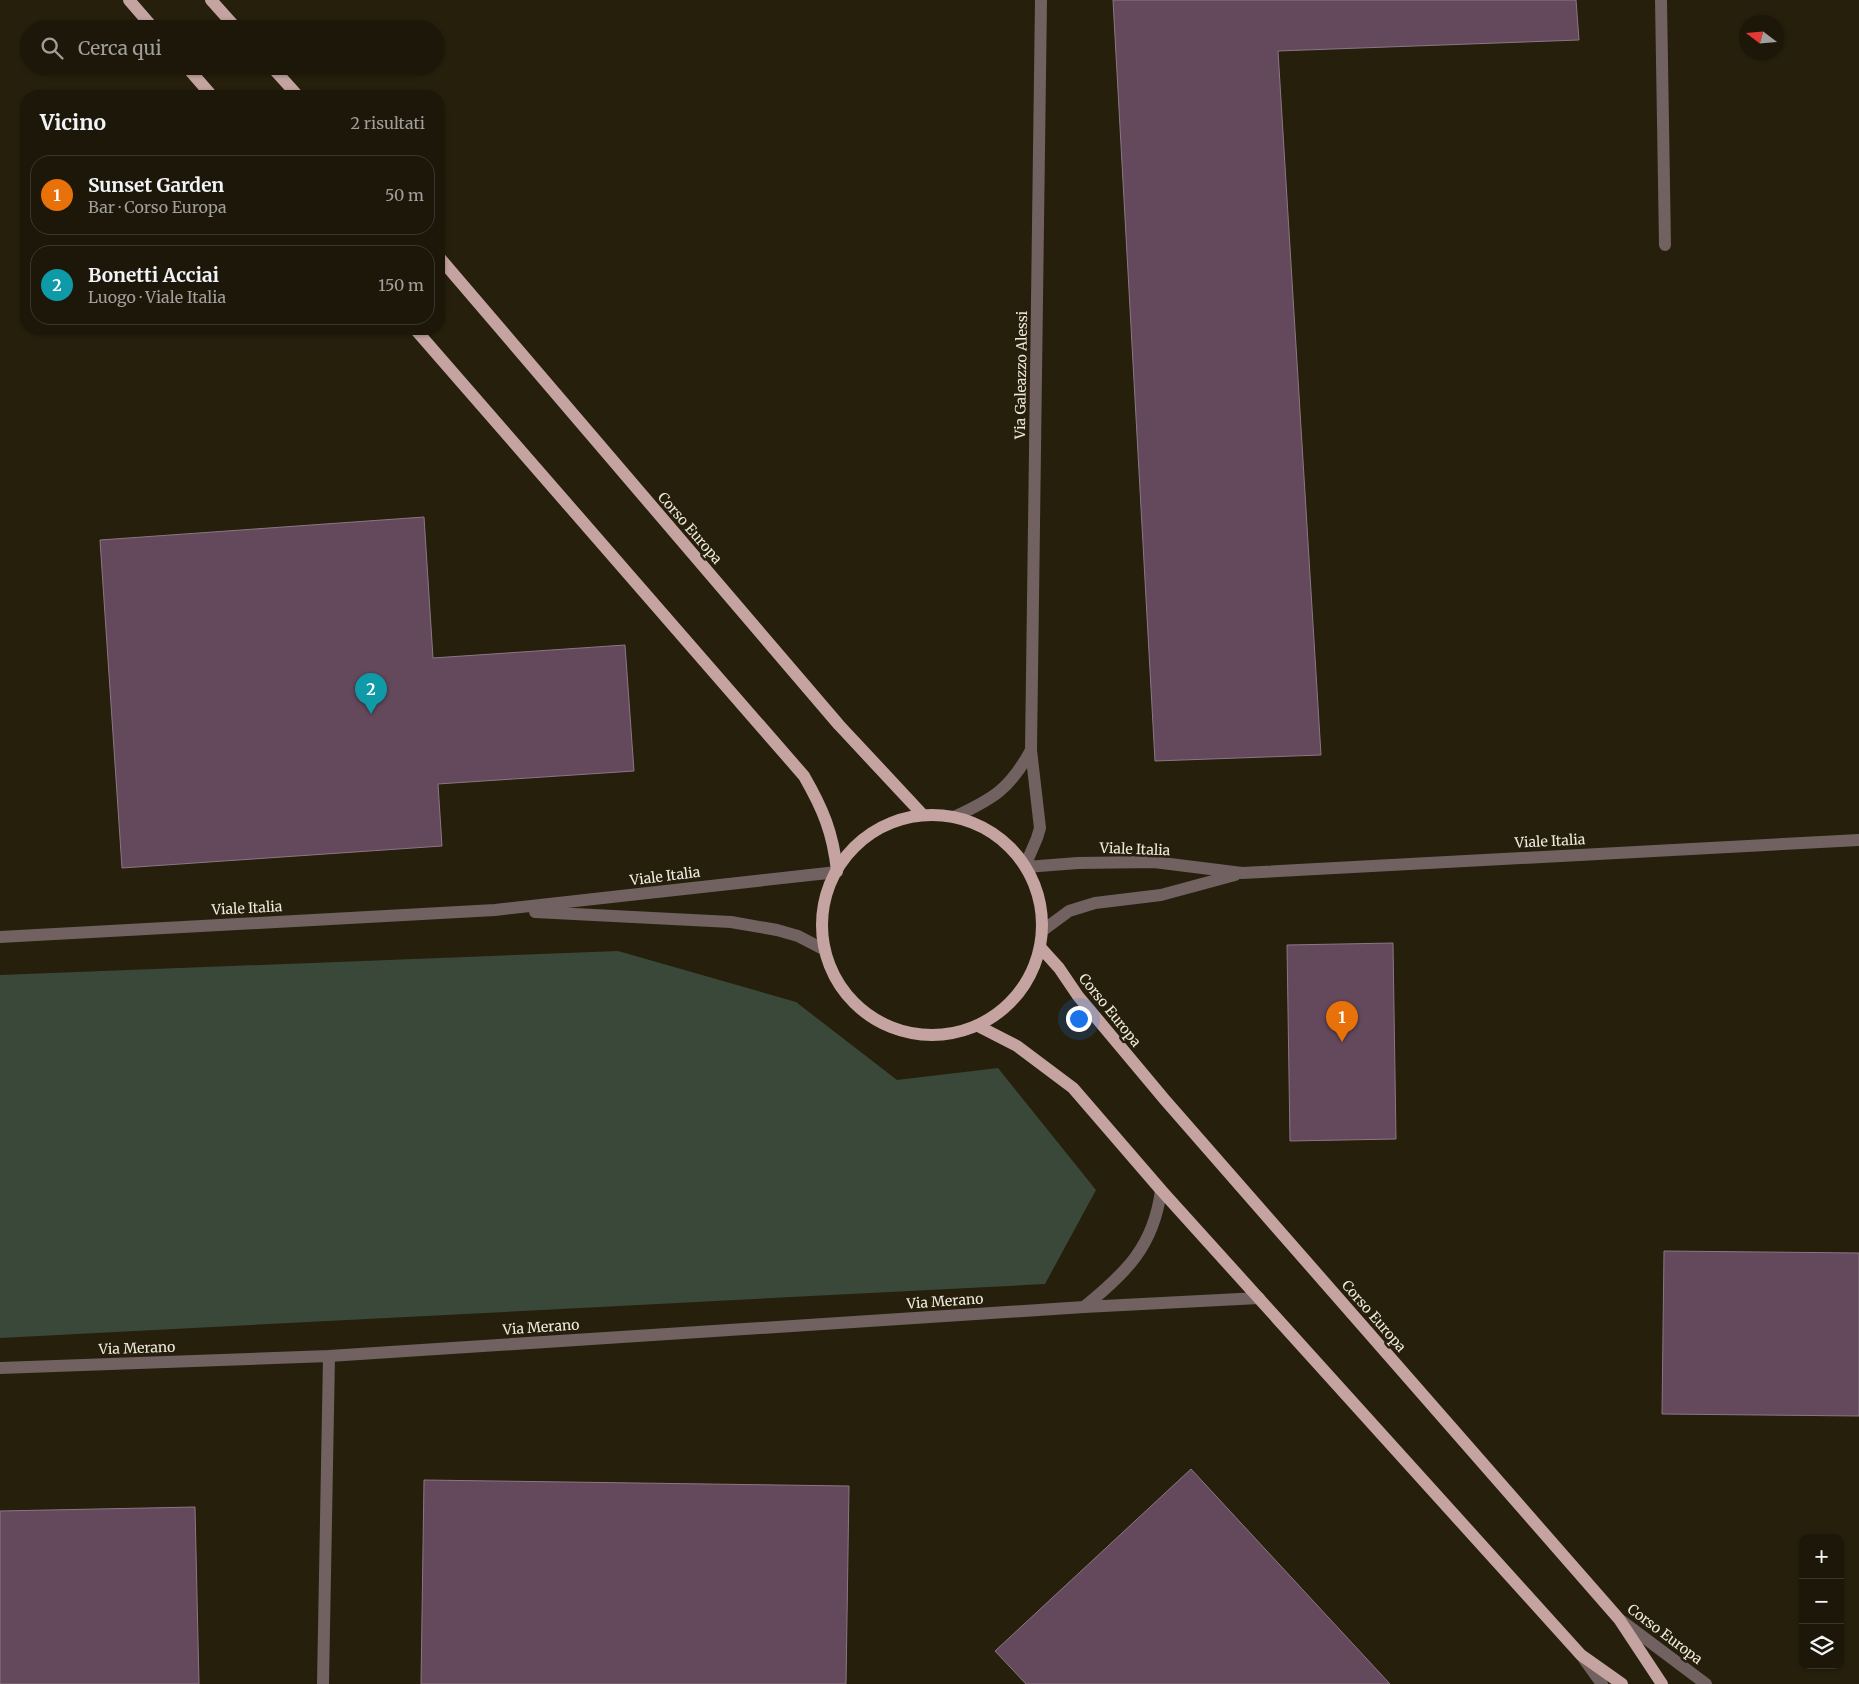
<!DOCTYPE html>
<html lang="it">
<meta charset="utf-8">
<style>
body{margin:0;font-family:Merriweather,serif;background:#292417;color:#f1f3f6}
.controls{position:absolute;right:15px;bottom:15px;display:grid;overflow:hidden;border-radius:10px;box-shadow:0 1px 4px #0004}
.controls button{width:45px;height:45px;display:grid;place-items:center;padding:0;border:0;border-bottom:1px solid #3a362a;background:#1c1709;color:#f1f3f6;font:25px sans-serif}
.compass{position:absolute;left:1739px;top:15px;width:45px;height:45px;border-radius:50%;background:#1c1709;box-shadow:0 1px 4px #0004;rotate:286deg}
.you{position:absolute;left:1078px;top:1018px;width:18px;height:18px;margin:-12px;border:4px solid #fff;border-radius:50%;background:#1a73e8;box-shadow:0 0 0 8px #1a73e833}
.badge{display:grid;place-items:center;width:32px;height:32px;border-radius:50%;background:#2563eb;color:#fff;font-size:16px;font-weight:700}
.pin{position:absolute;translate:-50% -41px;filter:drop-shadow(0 1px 2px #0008)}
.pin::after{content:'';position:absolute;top:26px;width:18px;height:15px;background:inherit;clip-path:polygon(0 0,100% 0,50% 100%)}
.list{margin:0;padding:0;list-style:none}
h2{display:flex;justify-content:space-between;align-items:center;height:65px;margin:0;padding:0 20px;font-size:21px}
h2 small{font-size:16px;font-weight:400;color:#a09f9c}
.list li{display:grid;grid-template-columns:32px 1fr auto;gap:15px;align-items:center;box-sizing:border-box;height:80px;margin:0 10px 10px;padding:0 10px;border:1px solid #3a362a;border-radius:20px}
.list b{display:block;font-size:19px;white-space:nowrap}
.list p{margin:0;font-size:16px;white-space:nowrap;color:#a09f9c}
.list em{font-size:16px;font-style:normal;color:#a09f9c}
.icon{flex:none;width:28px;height:28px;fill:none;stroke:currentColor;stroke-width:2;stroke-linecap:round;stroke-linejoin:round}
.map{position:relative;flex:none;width:1859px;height:1684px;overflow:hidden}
.search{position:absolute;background:#1c1709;box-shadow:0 1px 4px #0004;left:20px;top:20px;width:425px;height:55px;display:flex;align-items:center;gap:12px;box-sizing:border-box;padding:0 18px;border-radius:28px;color:#a09f9c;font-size:19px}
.panel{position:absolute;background:#1c1709;box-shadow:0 1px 4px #0004;left:20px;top:90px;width:425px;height:245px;border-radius:20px}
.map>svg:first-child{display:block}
.green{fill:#3a4839}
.building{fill:#64495c;stroke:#8b7684}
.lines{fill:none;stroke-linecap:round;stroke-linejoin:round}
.minor{stroke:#716160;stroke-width:12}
.major{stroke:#c4a3a1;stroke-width:12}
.labels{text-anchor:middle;stroke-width:5;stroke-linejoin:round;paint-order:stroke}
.street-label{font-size:14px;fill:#eeeade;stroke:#261f0c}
</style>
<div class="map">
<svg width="1859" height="1684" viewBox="0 0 1859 1684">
<rect width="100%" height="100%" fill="#261f0c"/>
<polygon class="green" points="618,951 796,1002 897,1080 998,1068 1096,1190 1045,1284 0,1338 0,975"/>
<g class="building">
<polygon points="1113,0 1576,0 1579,40 1278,51 1321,755 1155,761"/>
<polygon points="424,517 433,658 625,645 634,771 438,784 442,846 122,868 100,540"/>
<polygon points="1393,943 1396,1139 1290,1141 1287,945"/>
<polygon points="1664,1251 1859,1253 1859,1416 1662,1414"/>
<polygon points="1191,1469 1390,1684 1026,1684 995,1651"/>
<polygon points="424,1480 849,1486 846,1684 421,1684"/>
<polygon points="195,1507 199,1684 0,1684 0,1511"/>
</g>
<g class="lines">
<g class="minor">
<polyline points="1661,0 1665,245"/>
<path d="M954,817C993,799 1010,789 1031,750"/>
<polyline points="1025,866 1037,838 1040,828 1031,750 1041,0"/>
<polyline points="1026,867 1078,863 1154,862 1242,873 1859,840"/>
<polyline points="535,912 731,922 777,930 798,936 825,950"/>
<polyline points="1042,931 1069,911 1095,903 1161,895 1235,875"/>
<polyline points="0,937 495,910 837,872"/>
<path d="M1084,1307C1126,1273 1154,1246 1161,1190"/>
<polyline points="0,1368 329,1356 1084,1307 1259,1298"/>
<polyline points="1622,1621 1706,1684"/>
<polyline points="1584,1659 1602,1684"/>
<polyline points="323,1684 329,1356"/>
</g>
<g class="major">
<polyline points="129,0 154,29"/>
<polyline points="211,0 237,29"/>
<polyline points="186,66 212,96"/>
<polyline points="271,66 298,96"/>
<polyline points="439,257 839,725 923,815"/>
<path d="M415,329L804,776C823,809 833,833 837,871"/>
<circle cx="932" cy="925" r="110"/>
<polyline points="1040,947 1059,968 1078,996 1165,1100 1619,1619 1662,1684"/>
<polyline points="978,1026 1017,1046 1073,1088 1161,1190 1581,1655 1622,1684"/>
</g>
</g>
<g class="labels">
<g class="street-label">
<text transform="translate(1021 375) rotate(-89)" y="5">Via Galeazzo Alessi</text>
<text transform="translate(690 528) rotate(49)" y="5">Corso Europa</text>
<text transform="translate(1550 841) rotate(-3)" y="5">Viale Italia</text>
<text transform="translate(1135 849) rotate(2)" y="5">Viale Italia</text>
<text transform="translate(665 876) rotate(-7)" y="5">Viale Italia</text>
<text transform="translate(247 908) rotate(-3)" y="5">Viale Italia</text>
<text transform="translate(1110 1010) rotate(51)" y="5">Corso Europa</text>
<text transform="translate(945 1301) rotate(-4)" y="5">Via Merano</text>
<text transform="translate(1374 1316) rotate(49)" y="5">Corso Europa</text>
<text transform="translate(541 1327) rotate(-4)" y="5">Via Merano</text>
<text transform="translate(137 1348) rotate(-2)" y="5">Via Merano</text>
<text transform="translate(1665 1634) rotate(37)" y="5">Corso Europa</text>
</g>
</g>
</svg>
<div class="controls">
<button>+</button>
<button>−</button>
<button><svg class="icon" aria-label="layers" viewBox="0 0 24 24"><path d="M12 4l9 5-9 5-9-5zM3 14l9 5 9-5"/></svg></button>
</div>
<svg class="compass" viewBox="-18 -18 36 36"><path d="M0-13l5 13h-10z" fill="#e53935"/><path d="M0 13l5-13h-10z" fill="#a09f9c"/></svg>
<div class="you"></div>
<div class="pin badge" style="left:1342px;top:1042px;background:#e8710a">1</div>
<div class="pin badge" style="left:371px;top:714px;background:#0f9aa8">2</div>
<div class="search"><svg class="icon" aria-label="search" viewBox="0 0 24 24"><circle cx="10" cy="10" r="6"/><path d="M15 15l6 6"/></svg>Cerca qui</div>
<section class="panel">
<h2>Vicino<small>2 risultati</small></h2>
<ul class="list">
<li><span class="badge" style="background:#e8710a">1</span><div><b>Sunset Garden</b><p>Bar · Corso Europa</p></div><em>50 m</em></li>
<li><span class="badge" style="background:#0f9aa8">2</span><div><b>Bonetti Acciai</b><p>Luogo · Viale Italia</p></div><em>150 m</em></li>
</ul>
</section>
</div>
